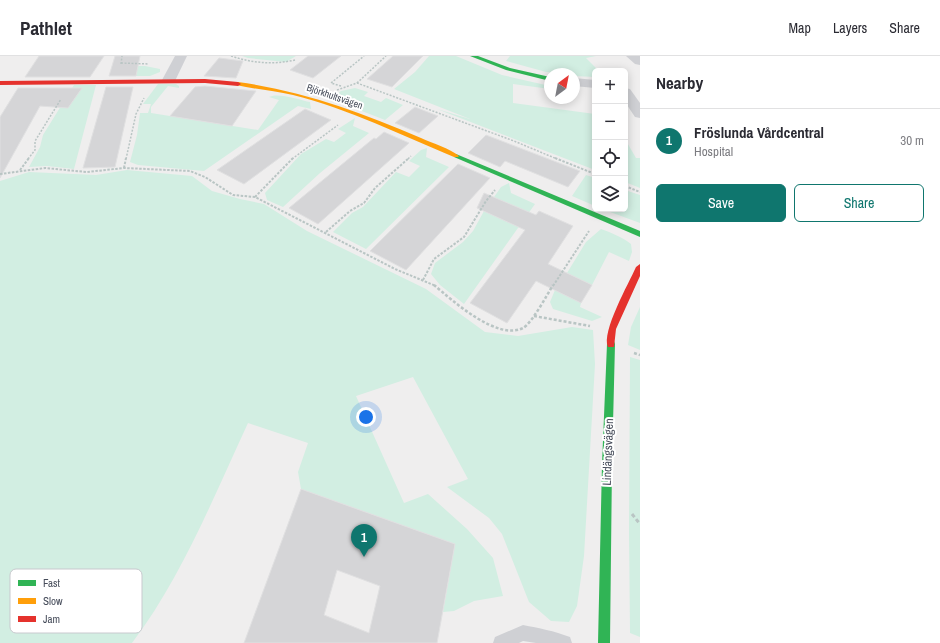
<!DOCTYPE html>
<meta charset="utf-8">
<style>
body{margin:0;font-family:"Archivo Narrow",sans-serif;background:#f7f7f7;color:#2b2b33}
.controls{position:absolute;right:12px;top:12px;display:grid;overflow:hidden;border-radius:6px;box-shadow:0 2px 10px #0003}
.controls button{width:36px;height:36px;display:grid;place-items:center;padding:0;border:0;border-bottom:1px solid #e1e1e2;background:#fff;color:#2b2b33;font:20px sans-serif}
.compass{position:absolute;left:544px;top:12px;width:36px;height:36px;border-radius:50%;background:#fff;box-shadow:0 2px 10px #0003;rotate:32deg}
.you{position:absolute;left:366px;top:361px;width:14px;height:14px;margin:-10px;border:3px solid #fff;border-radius:50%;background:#1a73e8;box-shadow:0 0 0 6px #1a73e833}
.badge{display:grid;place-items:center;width:26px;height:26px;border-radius:50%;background:#0f766e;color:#fff;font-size:13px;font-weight:700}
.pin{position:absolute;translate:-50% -33px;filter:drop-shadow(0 1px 2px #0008)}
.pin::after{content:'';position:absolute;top:21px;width:14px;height:12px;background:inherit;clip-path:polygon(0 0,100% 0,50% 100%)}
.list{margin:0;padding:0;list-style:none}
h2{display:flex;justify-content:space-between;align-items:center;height:52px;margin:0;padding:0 16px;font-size:17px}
h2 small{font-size:13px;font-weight:400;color:#7c7c81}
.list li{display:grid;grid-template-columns:26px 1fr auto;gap:12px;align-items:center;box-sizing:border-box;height:64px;padding:0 16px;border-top:1px solid #e1e1e2}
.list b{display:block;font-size:15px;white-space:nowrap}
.list p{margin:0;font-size:13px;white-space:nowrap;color:#7c7c81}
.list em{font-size:13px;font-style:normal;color:#7c7c81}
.actions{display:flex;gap:8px;padding:12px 16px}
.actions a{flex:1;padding:9px 0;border:1px solid #0f766e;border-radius:6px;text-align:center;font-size:14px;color:#0f766e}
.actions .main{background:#0f766e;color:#fff}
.icon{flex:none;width:22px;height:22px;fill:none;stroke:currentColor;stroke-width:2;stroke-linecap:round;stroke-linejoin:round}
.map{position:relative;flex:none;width:640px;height:587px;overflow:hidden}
header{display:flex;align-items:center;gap:24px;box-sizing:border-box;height:56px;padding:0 20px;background:#fff;border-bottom:1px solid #e1e1e2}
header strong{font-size:19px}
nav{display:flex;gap:22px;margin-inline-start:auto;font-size:14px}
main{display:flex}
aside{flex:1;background:#fff}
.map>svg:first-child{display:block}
.green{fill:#d2eee2}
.building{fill:#d5d5d7;stroke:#e0e0e1;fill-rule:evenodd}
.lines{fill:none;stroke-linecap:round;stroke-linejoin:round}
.path-far3{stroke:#b9c5c4;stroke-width:1.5;stroke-dasharray:2 1.5;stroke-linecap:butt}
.path-far2{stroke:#b9c5c4;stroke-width:2;stroke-dasharray:2.5 1.5;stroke-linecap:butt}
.path-far1{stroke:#b9c5c4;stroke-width:2.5;stroke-dasharray:3 2;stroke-linecap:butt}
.path{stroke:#b9c5c4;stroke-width:3;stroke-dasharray:4 2.5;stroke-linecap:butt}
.lane{fill:#cfd0d4;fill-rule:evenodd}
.street{fill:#cfd0d4;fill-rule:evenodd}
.fast{fill:#30b455;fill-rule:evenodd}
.slow{fill:#ff9f0a;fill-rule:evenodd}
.jam{fill:#e5322d;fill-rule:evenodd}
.labels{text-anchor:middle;stroke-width:4;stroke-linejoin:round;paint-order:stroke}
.far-street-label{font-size:10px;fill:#464c5a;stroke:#fff}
.street-label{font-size:12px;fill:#464c5a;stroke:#fff}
.key{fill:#fff;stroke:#c8c9ce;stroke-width:1}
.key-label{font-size:11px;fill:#464c5a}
</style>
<header>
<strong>Pathlet</strong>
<nav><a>Map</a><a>Layers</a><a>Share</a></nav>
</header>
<main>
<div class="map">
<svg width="640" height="587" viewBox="0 0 640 587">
<rect width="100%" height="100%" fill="#efeeee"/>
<g class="green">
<polygon points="242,0 296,0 286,6 248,2"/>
<polygon points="429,0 456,0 502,19 550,30 550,33 513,28 513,47 595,58 595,114 437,53 470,63 394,33 415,16"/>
<polygon points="510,0 596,0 586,2 599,15 595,15 595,21 574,20 574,18 546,16 506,5"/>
<polygon points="124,10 145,10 160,13 160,16 150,20 131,20"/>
<path d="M158,28H176L179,30V32L168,30L151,51V57L258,74L279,44L269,41C277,36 301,44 310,46L311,53L298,50L204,115L138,109L130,106L137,79L140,57H148L151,48H143Z"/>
<polygon points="74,29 96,29 74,113 47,110 29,111 40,91 43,79"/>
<polygon points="355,32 368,36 364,40 381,46 386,42 403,49 385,64 331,43 341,35"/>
<polygon points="355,62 353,70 369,77 320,117 283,151 267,144 265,137 301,98 326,83 334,86 346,77 338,73"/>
<polygon points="625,83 636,102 640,102 640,132 625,126"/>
<polygon points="427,92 426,101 449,111 366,193 333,176 352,157 363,151 396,116 409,121 420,110 409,105 421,94"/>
<path d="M127,114L192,120L212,135L240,143L264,148L307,175L426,233L485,276L518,280L572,271L593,274L595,308L584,500L577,550L569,566L551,565L529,546L502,478L489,462L447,431L468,423L413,321L356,340L404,447L428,438L467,473L493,502L503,540L474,545L454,555L443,556L455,488L301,433L298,416L308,387L248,367C213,442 182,521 132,587H0V125L29,116L96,119Z"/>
<polygon points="586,119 595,122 595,150 572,140"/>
<polygon points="509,127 511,137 535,148 464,248 440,229 431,218 435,207 463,186 473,175 484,155 496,142 494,141 501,131"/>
<polygon points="625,134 640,139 640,167 602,153 625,153"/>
<path d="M601,173C612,177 622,181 631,188L632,196L629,205L609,196L592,229L567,217L586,186Z"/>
<polygon points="555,234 581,247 580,251 602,261 592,265 553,253 550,246"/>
<polygon points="640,251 640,294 628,289 631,271"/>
<polygon points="630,301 640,304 640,581 630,577 629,476"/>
</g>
<g class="building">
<polygon points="39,0 104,0 90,21 25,21"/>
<polygon points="115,0 140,0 136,20 109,20"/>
<polygon points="308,0 341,0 313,22 290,14"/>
<polygon points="393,0 423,0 392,31 367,23"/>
<polygon points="219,2 243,5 236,22 204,20"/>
<polygon points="205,30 256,35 232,70 170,60 195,31"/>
<polygon points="106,31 133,31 115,111 83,112"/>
<polygon points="18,32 82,32 68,52 40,50 0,122 0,61"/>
<polygon points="415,51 438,60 419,77 395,67"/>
<polygon points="305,53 331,64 244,128 217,114"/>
<polygon points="384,76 409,87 318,168 289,152 374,82 376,83"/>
<polygon points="486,79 580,115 568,131 505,105 500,111 468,97"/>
<polygon points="458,108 490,122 406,214 370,195"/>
<polygon points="484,137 536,159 539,155 573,170 548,208 592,229 581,247 536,225 507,267 470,247 525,174 477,152"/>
<path d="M301,433L455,488L437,587H244ZM337,514L380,530L369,577L324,559Z"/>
</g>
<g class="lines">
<g class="path-far3">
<path d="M231,0C252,7 273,9 295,4"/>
<polyline points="121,7 149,8"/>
<polyline points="121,8 122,0"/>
<polyline points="357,27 386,0"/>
<polyline points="341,30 331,27 364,0"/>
<polyline points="337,34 357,27 514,85 557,103"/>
<polyline points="28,103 35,94 35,85 61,43"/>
<polyline points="126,103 136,58 144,42"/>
<polyline points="292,103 338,69"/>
<polyline points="408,103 411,100"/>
</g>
<g class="path-far2">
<polyline points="555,102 595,118"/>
<polyline points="124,112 126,102"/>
<polyline points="20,114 29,102"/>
<polyline points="0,118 45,112 87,116 124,112 190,115 205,121 233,139 255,141 395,213 436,230"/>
<polyline points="625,130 640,136"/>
<polyline points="255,141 293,102"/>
<polyline points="326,176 350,155 364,147 375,132 409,102"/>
<polyline points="423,224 434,203 464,181 486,145 495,134"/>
<polyline points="553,230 589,175"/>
</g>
<g class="path-far1">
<path d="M434,229C453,245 497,285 523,272C532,267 547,239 553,229"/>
<polyline points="534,260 590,270"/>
<polyline points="634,297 640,299"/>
</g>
<polyline class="path" points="632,458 640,468"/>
<path class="lane" d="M523,569C539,572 554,575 570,581L572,587H536L523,585L519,587H493L495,581Z"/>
<g class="street">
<polygon points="175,0 187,0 174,27 164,27 162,24"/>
<polygon points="626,0 640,0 640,9 635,8"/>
<polygon points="574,22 595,24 595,32 574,30"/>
<polygon points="625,32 630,33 640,47 640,62 635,61 625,46"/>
</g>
<g class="fast">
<polygon points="470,0 478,0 510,12 550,21 550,25 506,14"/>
<polygon points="456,98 640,175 640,181 454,101 454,99"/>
<polygon points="611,284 614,285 615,288 612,408 610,587 598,587 602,408 607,288 608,285"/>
</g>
<path class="slow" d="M238,26C303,35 360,56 421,82C432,87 451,93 459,100L458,101H454C401,79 349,53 293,39C274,35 255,33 236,29L235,28Z"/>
<g class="jam">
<polygon points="205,23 238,26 241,28 238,30 205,27 0,29 0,25"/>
<path d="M640,208V220L616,273L614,291H608C601,276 629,227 636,211Z"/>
</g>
</g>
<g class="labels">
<g class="far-street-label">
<text transform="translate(335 40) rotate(19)" y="4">Björkhultsvägen</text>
</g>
<g class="street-label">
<text transform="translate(608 396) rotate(-88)" y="4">Lindängsvägen</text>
</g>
</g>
<rect x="10" y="513" width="132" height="64" rx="6" class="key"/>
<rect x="18" y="524" width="18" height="6" fill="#30b455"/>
<rect x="18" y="542" width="18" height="6" fill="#ff9f0a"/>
<rect x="18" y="560" width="18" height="6" fill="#e5322d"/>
<g class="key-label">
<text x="43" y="531">Fast</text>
<text x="43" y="549">Slow</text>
<text x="43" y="567">Jam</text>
</g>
</svg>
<div class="controls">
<button>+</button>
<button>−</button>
<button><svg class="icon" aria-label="locate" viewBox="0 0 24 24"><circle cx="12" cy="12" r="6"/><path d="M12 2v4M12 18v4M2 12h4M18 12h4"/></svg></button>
<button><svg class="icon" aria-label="layers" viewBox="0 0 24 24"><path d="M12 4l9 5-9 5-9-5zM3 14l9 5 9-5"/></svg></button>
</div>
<svg class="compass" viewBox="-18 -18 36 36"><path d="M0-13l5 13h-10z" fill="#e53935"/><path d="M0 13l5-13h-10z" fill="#7c7c81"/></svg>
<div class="you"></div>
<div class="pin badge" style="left:364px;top:501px">1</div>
</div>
<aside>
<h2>Nearby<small></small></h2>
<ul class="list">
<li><span class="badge">1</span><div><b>Fröslunda Vårdcentral</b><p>Hospital</p></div><em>30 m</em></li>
</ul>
<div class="actions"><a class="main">Save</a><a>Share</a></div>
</aside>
</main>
